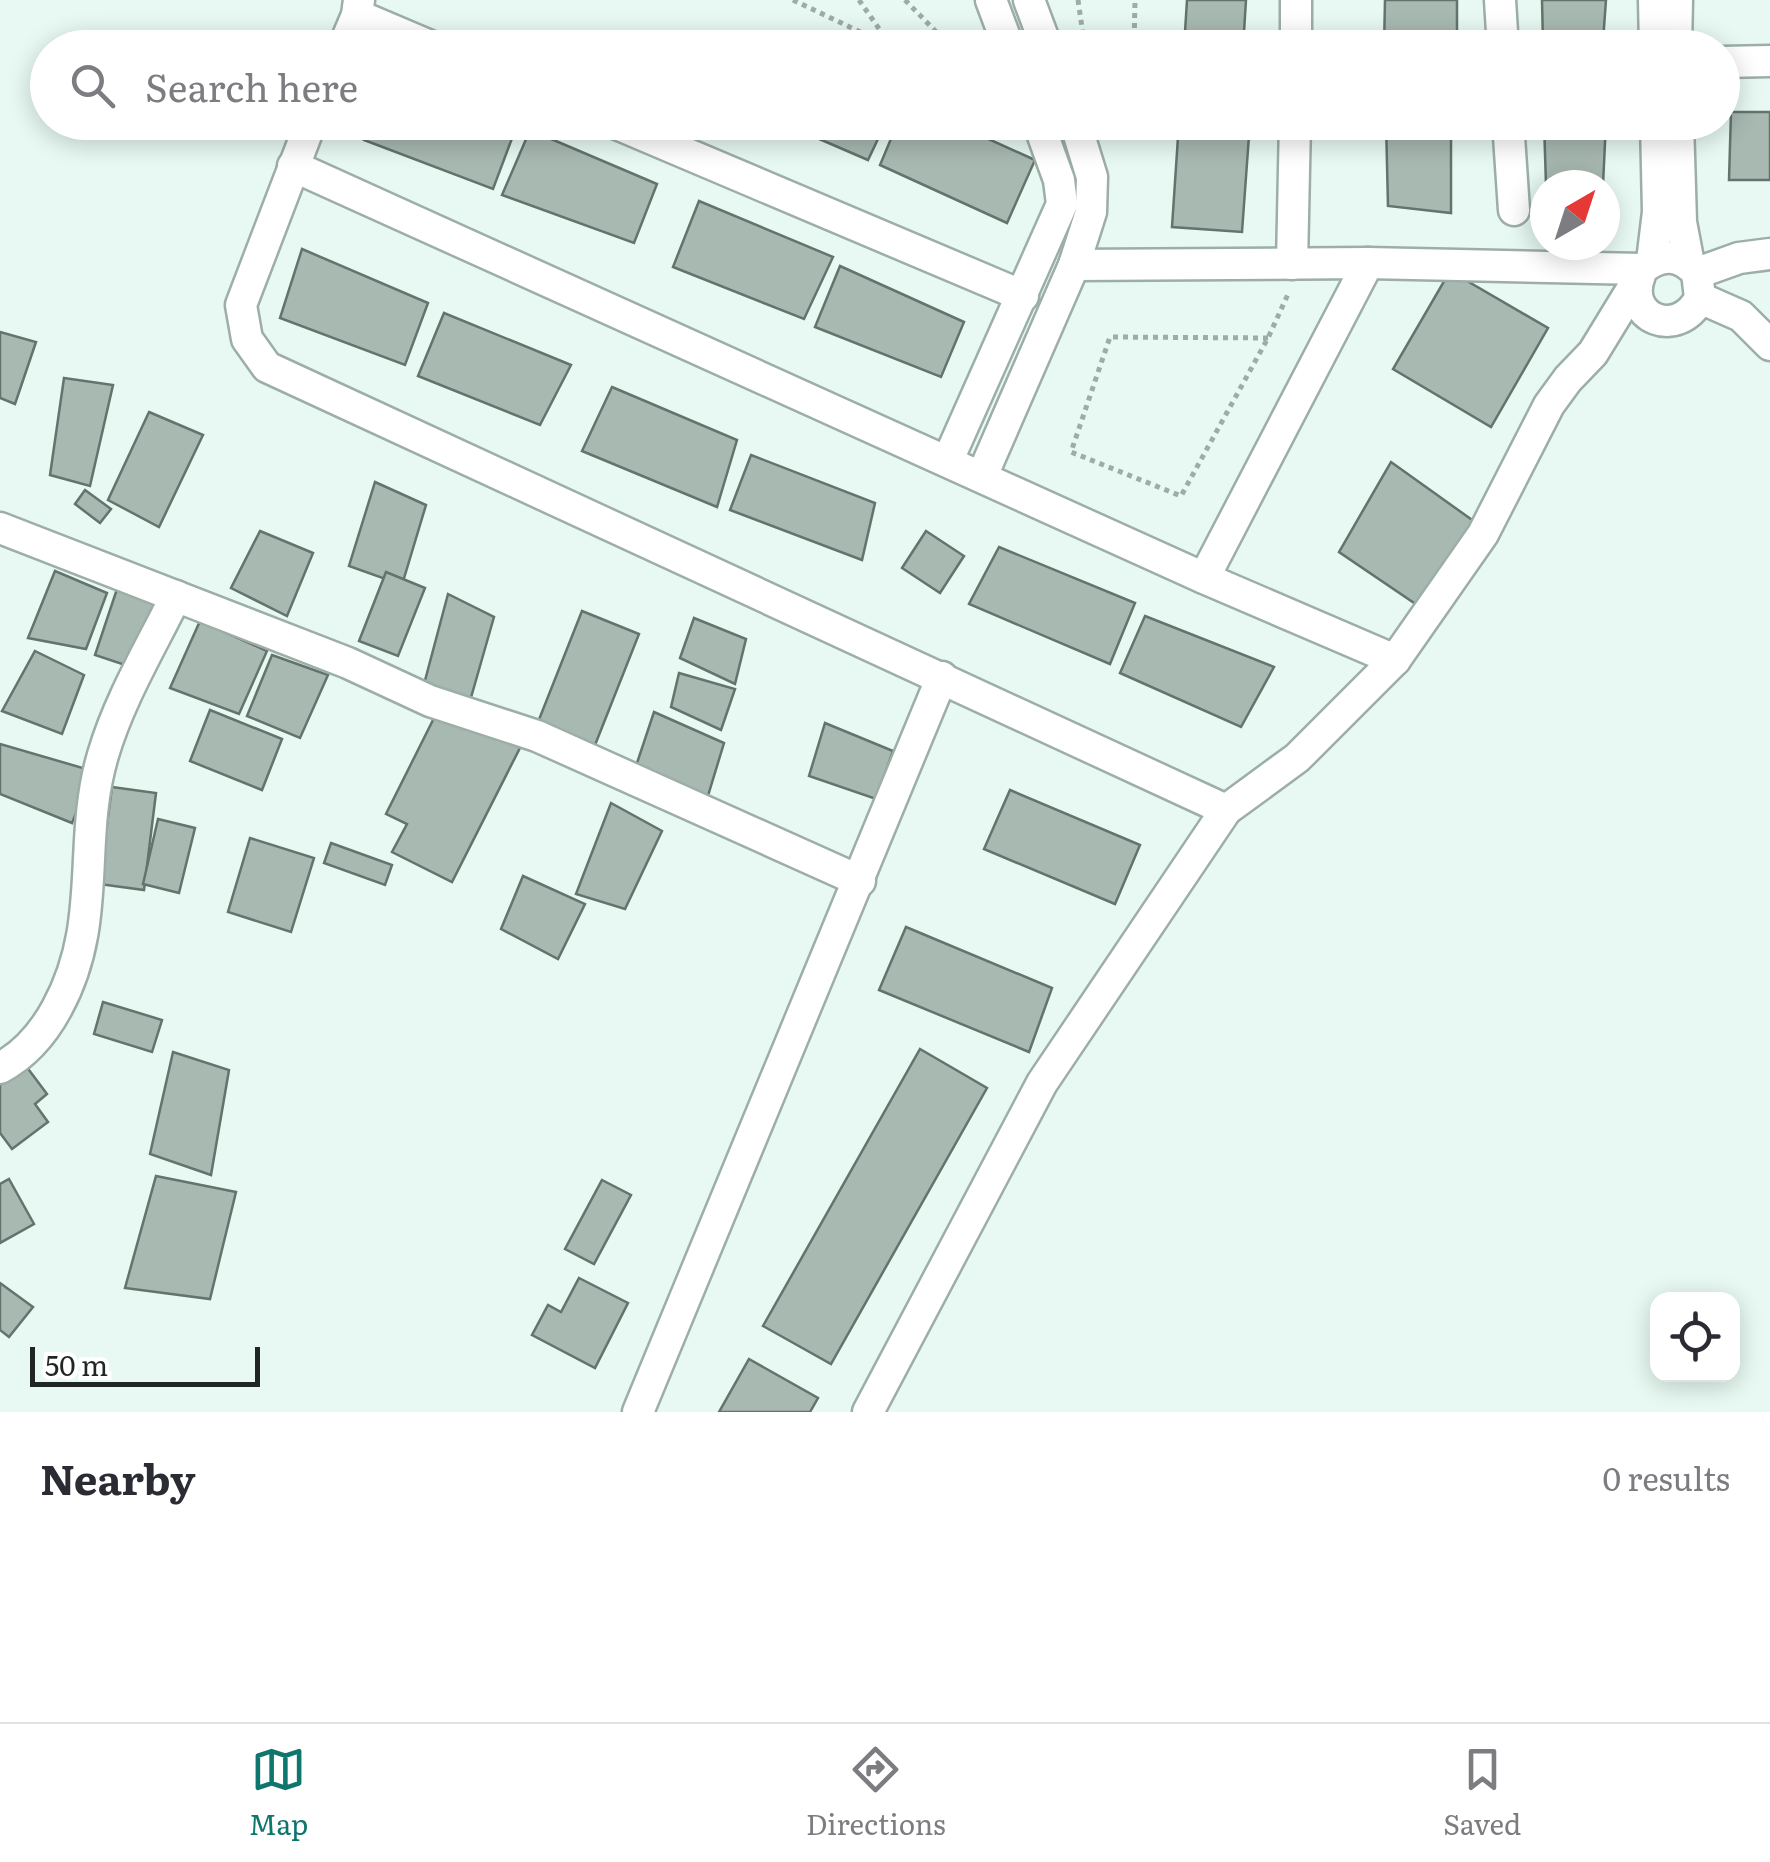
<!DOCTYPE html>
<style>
body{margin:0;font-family:Literata,serif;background:#f7f7f7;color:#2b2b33}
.controls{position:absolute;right:30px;bottom:30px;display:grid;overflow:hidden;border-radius:20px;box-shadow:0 5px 25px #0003}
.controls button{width:90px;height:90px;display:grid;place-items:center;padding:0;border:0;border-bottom:2px solid #e1e1e2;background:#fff;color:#2b2b33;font:50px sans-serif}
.compass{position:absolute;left:1530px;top:170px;width:90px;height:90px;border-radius:50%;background:#fff;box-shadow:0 5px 25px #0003;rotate:39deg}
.scale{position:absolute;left:30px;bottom:25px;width:230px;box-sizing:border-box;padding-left:10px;border:5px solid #1f2623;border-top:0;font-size:28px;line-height:35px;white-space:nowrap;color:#1f2623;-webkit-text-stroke:8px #fff;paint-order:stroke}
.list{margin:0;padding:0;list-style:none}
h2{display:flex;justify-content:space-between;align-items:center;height:130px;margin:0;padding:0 40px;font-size:42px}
h2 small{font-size:32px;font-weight:400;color:#7c7c81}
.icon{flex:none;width:55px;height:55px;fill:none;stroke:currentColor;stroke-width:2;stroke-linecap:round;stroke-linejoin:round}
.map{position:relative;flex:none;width:1770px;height:1412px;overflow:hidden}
.search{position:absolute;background:#fff;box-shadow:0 5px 25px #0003;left:30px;right:30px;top:30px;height:110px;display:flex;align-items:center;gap:25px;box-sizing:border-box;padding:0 35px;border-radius:55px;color:#7c7c81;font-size:38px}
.sheet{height:310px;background:#fff}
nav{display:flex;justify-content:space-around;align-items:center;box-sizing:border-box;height:140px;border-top:2px solid #e1e1e2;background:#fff;font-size:28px;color:#7c7c81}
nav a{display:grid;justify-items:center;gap:5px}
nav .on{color:#0f766e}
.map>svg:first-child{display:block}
.building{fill:#a8b9b2;stroke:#63736d;stroke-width:2.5}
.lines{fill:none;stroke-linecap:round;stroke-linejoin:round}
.minor-casing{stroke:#9daea8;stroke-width:35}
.path{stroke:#9eaba6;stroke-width:5;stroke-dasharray:5 5;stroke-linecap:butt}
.minor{stroke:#fff;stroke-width:30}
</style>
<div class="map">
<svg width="1770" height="1412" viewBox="0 0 1770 1412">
<rect width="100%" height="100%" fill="#e7f9f2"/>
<g class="building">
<polygon points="1187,0 1246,0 1243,48 1184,48"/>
<polygon points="1385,0 1457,0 1457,46 1384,48"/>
<polygon points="1542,0 1606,0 1603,41 1543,44"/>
<polygon points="1731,112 1770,112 1770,180 1729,180"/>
<polygon points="371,122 512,122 517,125 493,189 364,140"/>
<polygon points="780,122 886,122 868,160"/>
<polygon points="898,122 951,122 1035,160 1007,223 880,165"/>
<polygon points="1179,122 1250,122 1242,232 1172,227"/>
<polygon points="1386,122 1451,122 1451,213 1388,206"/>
<polygon points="1544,122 1606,122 1603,185 1546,185"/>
<polygon points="530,130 657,184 634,243 502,195"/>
<polygon points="699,201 833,257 804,319 673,267"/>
<polygon points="302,249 428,303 405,365 280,318"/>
<polygon points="840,266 964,322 941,377 815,327"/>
<polygon points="1450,271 1548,328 1491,427 1393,369"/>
<polygon points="444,313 571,365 540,425 418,376"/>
<polygon points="0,332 36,342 15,404 0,398"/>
<polygon points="64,378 113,385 90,486 50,475"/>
<polygon points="612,387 737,440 717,507 582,451"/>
<polygon points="149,412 203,435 159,527 108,500"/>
<polygon points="751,455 875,503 862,560 730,510"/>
<polygon points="1391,462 1482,527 1423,609 1339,552"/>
<polygon points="375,482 426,505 402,585 349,566"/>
<polygon points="85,490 111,509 100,523 75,504"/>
<polygon points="260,531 313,553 287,616 231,588"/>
<polygon points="926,531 964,556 940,593 902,568"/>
<polygon points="999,547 1135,603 1110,664 969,604"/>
<polygon points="55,571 107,593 86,649 28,638"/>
<polygon points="386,572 425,588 398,656 359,641"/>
<polygon points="118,586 159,604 134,668 95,655"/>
<polygon points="448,594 494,617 468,708 423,688"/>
<polygon points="582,611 639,634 595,745 538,722"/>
<polygon points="1145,616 1274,667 1241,727 1120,673"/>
<polygon points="694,618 746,639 735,684 680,658"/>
<polygon points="200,621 267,651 239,714 170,688"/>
<polygon points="35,651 84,675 62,734 2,711"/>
<polygon points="272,655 328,675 300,738 247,716"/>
<polygon points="679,673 735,689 721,730 671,707"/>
<polygon points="210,710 282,739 262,790 190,761"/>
<polygon points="438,710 524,740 452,882 392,852 407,824 386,814"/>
<polygon points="654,712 724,743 707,799 633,775"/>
<polygon points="825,723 893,751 876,799 809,776"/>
<polygon points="0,744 93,771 72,823 0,794"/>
<polygon points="112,787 156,793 144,890 99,884"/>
<polygon points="1010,790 1140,845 1115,904 984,849"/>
<polygon points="611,803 662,831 625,909 576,894"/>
<polygon points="158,819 195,828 179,893 143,884"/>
<polygon points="250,838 314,858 291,932 228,912"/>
<polygon points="331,843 392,865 385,885 324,863"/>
<polygon points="523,876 585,904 558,959 501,929"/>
<polygon points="906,927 1052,988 1029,1052 879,990"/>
<polygon points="103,1002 162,1020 152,1052 94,1034"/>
<polygon points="920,1049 987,1088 831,1364 763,1326"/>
<polygon points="173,1052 229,1070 211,1175 150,1154"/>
<polygon points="26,1066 47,1094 35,1104 48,1122 12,1149 0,1133 0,1085"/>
<polygon points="156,1176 236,1192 210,1299 125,1288"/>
<polygon points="9,1179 34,1224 0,1243 0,1184"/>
<polygon points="602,1180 631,1195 594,1264 565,1249"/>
<polygon points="579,1278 628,1303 595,1368 532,1335 548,1305 561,1312"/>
<polygon points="0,1283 33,1307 9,1337 0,1330"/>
<polygon points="749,1359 818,1398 810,1412 719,1412"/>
</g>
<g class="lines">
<g class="minor-casing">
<g id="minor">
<polyline points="991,0 1009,48"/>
<polyline points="1029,0 1047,48"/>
<polyline points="1500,0 1503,48"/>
<polyline points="1654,0 1655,48"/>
<polyline points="357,15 435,48"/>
<polyline points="343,48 357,15 359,0"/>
<polyline points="1296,48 1296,0"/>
<polyline points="1676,48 1677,0"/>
<polyline points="1722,62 1770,61"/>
<polyline points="311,122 241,305 247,339 267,367 1226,810"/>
<polyline points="612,122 1023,296"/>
<polyline points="1508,122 1514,210"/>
<polyline points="1678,122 1681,222 1689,264"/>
<polyline points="293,166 1204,578 1395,660"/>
<polyline points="1652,261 1658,212 1656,122"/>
<polyline points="1292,264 1295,122"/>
<path d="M1074,265L1368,263L1642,269C1662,253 1680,254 1697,273L1700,298C1678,341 1623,318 1640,275"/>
<polyline points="1697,273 1739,258 1770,254"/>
<polyline points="1700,298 1741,316 1770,345"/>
<polyline points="948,460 1062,204 1059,180 1038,122"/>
<polyline points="982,476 1074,265 1091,212 1092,177 1075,122"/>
<polyline points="0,528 348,663 430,701 537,736 860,881"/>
<polyline points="1204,578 1368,263"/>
<path d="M0,1068C26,1054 43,1034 57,1008C104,922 77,842 103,755C119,700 151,647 176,596"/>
<polyline points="638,1412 942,677"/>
<polyline points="868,1412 1042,1083 1226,810 1297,758 1395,660 1483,534 1549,405 1568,379 1593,353 1637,281"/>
</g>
</g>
<g class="path">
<polyline points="793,0 894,48"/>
<polyline points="859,0 889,43"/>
<polyline points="905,0 952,48"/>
<polyline points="1078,0 1085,48"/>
<polyline points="1134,48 1135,0"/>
<polyline points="1268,338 1110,337 1071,452 1181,496 1268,338 1289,292"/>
</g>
<use href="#minor" class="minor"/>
</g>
</svg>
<div class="controls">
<button><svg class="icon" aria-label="locate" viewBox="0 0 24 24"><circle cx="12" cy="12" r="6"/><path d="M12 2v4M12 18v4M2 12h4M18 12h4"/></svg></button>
</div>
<svg class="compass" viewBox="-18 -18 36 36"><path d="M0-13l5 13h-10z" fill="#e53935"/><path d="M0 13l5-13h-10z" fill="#7c7c81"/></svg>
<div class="scale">50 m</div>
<div class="search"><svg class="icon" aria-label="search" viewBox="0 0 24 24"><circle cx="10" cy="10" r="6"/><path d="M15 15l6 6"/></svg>Search here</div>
</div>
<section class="sheet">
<h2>Nearby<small>0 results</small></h2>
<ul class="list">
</ul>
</section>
<nav>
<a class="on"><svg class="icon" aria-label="map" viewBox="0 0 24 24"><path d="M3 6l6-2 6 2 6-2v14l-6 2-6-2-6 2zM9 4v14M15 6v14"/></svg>Map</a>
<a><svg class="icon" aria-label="directions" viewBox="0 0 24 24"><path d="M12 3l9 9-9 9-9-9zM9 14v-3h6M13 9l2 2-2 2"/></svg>Directions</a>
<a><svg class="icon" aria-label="saved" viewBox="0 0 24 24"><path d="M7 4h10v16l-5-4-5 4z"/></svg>Saved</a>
</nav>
